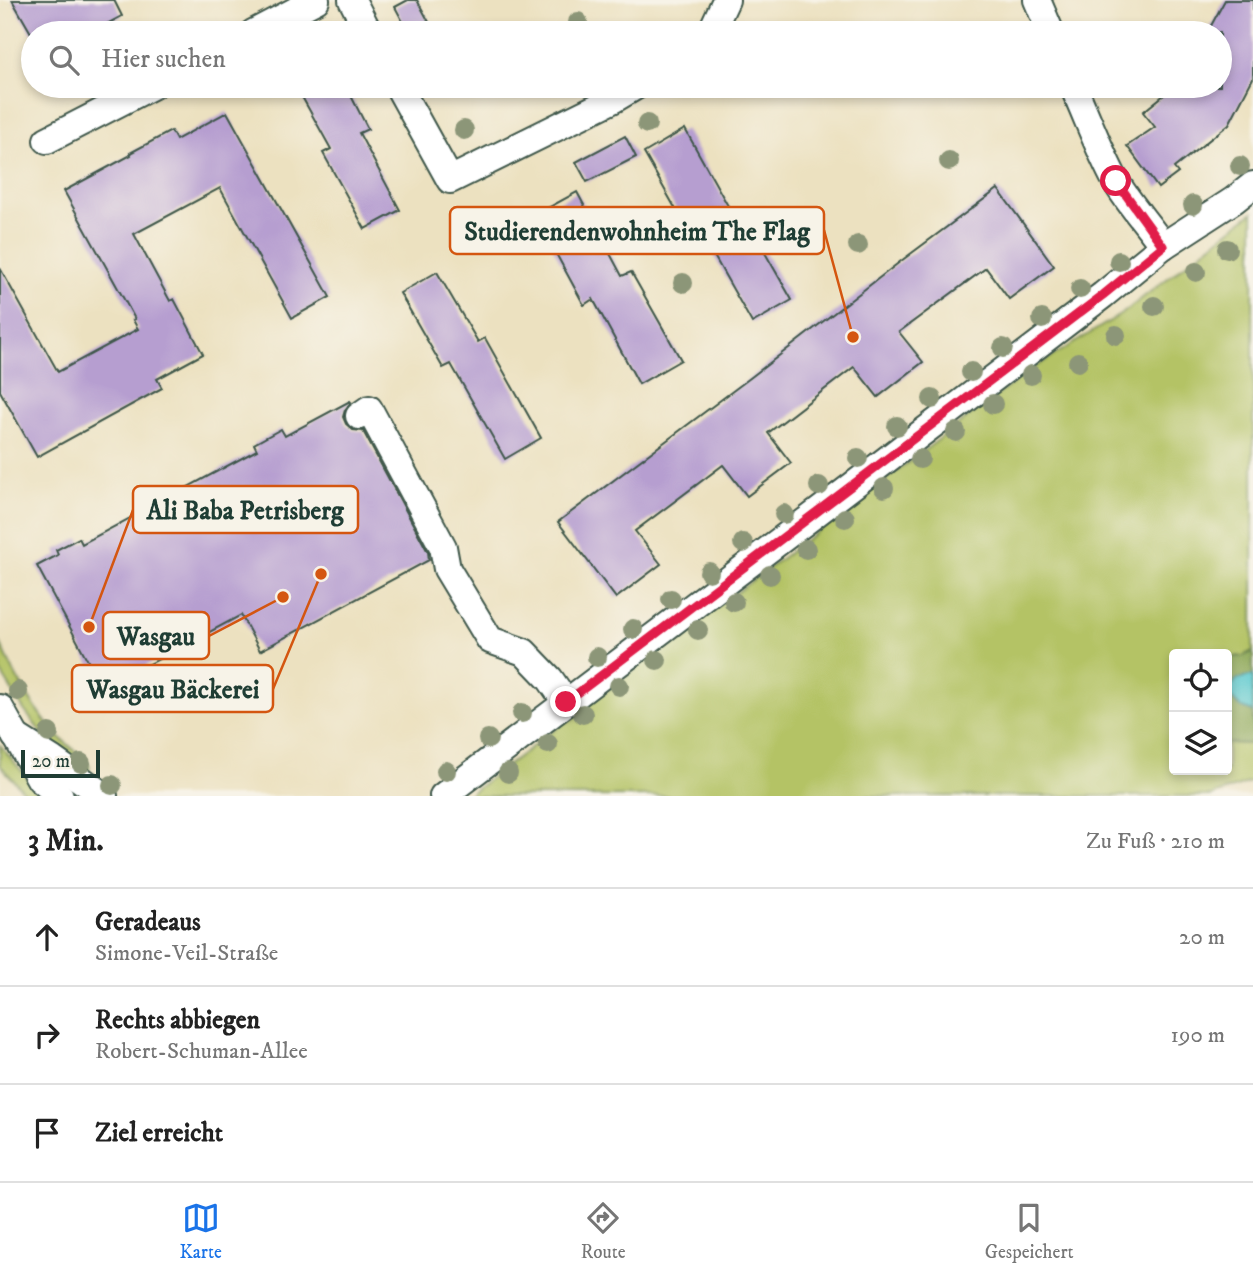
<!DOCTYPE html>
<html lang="de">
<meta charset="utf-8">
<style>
body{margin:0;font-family:"IM FELL DW Pica",serif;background:#f2f2f2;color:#222}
.controls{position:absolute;right:21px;bottom:21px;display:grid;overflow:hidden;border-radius:7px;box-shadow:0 4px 10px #0003}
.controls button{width:63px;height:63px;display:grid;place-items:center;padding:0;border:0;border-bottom:2px solid #e0e0e0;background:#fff;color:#222;font:35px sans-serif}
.scale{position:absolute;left:21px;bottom:18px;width:79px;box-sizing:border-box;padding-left:7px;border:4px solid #1f3d34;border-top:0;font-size:19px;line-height:24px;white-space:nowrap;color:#1f3d34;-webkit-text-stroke:5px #f7f3e8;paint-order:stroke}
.stop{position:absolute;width:21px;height:21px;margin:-16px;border:5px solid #e11d48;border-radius:50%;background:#fff}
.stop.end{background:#e11d48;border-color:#fff;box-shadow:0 2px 7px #0008}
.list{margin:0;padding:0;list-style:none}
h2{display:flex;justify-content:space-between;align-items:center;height:91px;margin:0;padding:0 28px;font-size:30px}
h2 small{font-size:23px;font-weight:400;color:#767676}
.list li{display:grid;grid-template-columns:46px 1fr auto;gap:21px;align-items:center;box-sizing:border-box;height:98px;padding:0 28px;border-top:2px solid #e0e0e0}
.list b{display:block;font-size:26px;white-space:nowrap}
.list p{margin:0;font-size:23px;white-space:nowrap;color:#767676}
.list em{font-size:23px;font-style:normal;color:#767676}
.icon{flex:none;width:38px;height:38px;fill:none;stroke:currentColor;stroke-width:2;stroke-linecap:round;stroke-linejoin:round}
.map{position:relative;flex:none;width:1253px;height:796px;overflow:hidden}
.search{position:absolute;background:#fff;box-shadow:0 4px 10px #0003;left:21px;right:21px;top:21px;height:77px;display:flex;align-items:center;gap:18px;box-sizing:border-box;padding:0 24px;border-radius:38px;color:#767676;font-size:26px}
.sheet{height:385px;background:#fff}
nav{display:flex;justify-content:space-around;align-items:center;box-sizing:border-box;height:98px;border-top:2px solid #e0e0e0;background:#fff;font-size:19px;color:#767676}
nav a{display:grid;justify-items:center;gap:4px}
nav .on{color:#1a73e8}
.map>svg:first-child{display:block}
.green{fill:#b4c365;stroke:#6a804c;stroke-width:2}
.forest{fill:#8fa95a;stroke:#577347;stroke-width:2}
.water{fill:#5ccad0;stroke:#3e8482;stroke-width:2}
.building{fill:#b69ed0}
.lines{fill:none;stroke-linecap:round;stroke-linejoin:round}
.minor-casing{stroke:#3e5649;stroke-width:30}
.minor{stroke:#fff;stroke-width:26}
.tree{fill:#8c9678}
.route{stroke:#e11d48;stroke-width:9}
.leader{fill:none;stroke:#d45610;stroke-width:2.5}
.callout-dot{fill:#d45610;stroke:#f7f3e8;stroke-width:2.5}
.callout{fill:#f7f3e8;stroke:#d45610;stroke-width:2.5}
.callout-label{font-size:26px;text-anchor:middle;font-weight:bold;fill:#1f3d34}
</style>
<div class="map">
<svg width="1253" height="796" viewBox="0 0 1253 796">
<rect width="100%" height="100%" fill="#f7f3e8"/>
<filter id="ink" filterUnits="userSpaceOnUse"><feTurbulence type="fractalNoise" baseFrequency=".0143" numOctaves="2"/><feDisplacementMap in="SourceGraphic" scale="14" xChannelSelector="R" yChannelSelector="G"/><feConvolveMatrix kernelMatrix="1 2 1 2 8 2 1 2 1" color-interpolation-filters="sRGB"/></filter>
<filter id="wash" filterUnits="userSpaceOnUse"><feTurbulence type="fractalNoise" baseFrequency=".00686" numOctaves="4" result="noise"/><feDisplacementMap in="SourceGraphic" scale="28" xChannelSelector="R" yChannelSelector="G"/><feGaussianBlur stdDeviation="1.57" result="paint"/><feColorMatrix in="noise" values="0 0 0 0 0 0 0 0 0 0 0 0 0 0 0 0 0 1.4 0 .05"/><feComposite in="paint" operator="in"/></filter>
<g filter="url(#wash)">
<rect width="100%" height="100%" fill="#ece1c0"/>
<g class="green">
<polygon points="1253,212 1253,651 1243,656 1227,658 1227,654 1174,654 1174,770 1227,770 1227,743 1253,744 1253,781 1211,796 467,796 1032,369 1123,313"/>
<path d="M0,642C14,675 31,705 54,732C65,744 81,753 90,766L89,771L64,757L47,740L24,710L0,671Z"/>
<polygon points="0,745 25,775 48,796 28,796 0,765"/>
</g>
<polygon class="forest" points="1253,651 1253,744 1227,743 1227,658 1243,656"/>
<polygon class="water" points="1253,675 1253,712 1242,708 1231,698 1230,689 1236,680"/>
<g id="blocks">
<g class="building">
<polygon points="12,0 114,0 122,16 90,33 31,33"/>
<polygon points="408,0 417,0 435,33 409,33 395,7"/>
<polygon points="1225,0 1253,0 1253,78 1229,124 1174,168 1178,173 1158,188 1127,146 1155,127 1143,112 1175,86 1220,86 1220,33 1207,33"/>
<polygon points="296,86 346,86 368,129 359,133 400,210 365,229 323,153 331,149"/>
<polygon points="227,112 330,297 292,318 220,188 134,234 170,301 174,299 203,354 157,379 162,388 37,457 0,391 0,268 58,372 138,329 133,320 135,319 64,191 131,155 130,153 171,131 176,140"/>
<polygon points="685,129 733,215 741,211 792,300 752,323 705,240 696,245 644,153"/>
<polygon points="625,136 636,157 587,182 576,162"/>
<polygon points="998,189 1054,266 1009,299 986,268 899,332 923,362 878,397 854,367 768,433 791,463 747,496 723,465 635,531 661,564 616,598 558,522 750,378 901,261"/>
<polygon points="577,192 622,276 631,272 681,360 639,384 593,299 584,305 535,215"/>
<polygon points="437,272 478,342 485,338 541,438 505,459 451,364 443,368 400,293"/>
<polygon points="350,401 351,402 345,410 343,417 346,424 353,430 363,431 428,552 429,560 260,651 241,615 103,689 37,566 58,555 56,550 79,538 82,544 257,450 254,444 281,429 285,436"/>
</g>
</g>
</g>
<g filter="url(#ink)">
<use href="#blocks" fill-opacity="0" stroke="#3e5649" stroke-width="2"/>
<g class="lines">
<g class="minor-casing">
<g id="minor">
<polyline points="352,0 369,33"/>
<polyline points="1037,0 1051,33"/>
<polyline points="253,33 316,0"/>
<polyline points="708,33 712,30 726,0"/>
<polyline points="398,86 450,180 614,99 636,86"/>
<path d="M1073,86C1087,117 1099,150 1115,180C1128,203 1148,224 1163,246"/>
<polyline points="47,140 152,86"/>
<polyline points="359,416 369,409 443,547 447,569 490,640 524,652 550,679 566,702"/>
<polyline points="0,708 40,779 60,796"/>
<polyline points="15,736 53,760 104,796"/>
<polyline points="443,796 843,493 1103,295 1163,246 1234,200 1253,185"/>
</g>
</g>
<use href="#minor" class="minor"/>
</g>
<g class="tree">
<circle cx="578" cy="22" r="10"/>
<circle cx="647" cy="124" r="10"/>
<circle cx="464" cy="130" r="10"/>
<circle cx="949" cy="161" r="10"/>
<circle cx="1240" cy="166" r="10"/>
<circle cx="1193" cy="205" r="10"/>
<circle cx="858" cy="245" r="10"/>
<circle cx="1227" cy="249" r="10"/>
<circle cx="1119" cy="261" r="10"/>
<circle cx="1196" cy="272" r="10"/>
<circle cx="683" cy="283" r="10"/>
<circle cx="1080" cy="289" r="10"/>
<circle cx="1154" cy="306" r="10"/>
<circle cx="1042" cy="319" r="10"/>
<circle cx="1116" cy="335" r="10"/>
<circle cx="1003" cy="348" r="10"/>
<circle cx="1078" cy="362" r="10"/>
<circle cx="971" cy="372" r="10"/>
<circle cx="1031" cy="375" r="10"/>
<circle cx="932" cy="399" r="10"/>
<circle cx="993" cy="404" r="10"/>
<circle cx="897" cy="426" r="10"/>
<circle cx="956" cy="432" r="10"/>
<circle cx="858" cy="458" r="10"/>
<circle cx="920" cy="459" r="10"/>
<circle cx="819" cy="486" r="10"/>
<circle cx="884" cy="488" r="10"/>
<circle cx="784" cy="514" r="10"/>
<circle cx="845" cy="518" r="10"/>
<circle cx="743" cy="543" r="10"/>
<circle cx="806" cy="549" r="10"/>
<circle cx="709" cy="572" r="10"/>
<circle cx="770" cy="575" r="10"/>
<circle cx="671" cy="599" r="10"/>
<circle cx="734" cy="602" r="10"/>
<circle cx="633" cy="629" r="10"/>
<circle cx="698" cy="630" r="10"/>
<circle cx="597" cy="657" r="10"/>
<circle cx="657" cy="660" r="10"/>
<circle cx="619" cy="686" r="10"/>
<circle cx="18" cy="691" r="10"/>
<circle cx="522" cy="713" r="10"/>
<circle cx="583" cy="714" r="10"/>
<circle cx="49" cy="733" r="10"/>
<circle cx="488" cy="739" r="10"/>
<circle cx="548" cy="744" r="10"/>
<circle cx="81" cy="763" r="10"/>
<circle cx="446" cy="771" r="10"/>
<circle cx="508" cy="773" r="10"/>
<circle cx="112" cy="785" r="10"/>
</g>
</g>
<g class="lines" filter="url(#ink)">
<polyline class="route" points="566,702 1103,295 1163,246 1116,181"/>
</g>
<path class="leader" d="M853 337L824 230M89 627L133 510M283 597L209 636M321 574L273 689"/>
<g class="callout-dot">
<circle cx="853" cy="337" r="7"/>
<circle cx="89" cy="627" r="7"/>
<circle cx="283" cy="597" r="7"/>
<circle cx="321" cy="574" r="7"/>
</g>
<g class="callout">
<rect x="450" y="207" width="374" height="47" rx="7"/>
<rect x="133" y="486" width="225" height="47" rx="7"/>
<rect x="103" y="612" width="106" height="47" rx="7"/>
<rect x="72" y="665" width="201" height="47" rx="7"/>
</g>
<g class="callout-label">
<text x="637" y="240">Studierendenwohnheim The Flag</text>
<text x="245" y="519">Ali Baba Petrisberg</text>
<text x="156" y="645">Wasgau</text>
<text x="173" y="698">Wasgau Bäckerei</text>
</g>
</svg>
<div class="controls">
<button><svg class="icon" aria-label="locate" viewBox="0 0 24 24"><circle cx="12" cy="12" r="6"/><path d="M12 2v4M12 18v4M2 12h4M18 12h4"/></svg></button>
<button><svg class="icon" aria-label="layers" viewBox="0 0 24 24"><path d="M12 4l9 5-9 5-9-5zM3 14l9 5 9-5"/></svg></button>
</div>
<div class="scale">20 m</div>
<div class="stop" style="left:1116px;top:181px"></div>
<div class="stop end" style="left:566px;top:702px"></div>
<div class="search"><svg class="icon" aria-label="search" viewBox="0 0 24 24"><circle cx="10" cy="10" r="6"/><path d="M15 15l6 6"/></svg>Hier suchen</div>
</div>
<section class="sheet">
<h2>3 Min.<small>Zu Fuß · 210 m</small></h2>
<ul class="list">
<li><svg class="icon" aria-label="ahead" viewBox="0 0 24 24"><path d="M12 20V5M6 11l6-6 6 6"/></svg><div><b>Geradeaus</b><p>Simone-Veil-Straße</p></div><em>20 m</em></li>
<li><svg class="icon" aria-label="right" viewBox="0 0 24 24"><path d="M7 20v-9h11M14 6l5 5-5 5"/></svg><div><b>Rechts abbiegen</b><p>Robert-Schuman-Allee</p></div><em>190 m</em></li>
<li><svg class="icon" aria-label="arrive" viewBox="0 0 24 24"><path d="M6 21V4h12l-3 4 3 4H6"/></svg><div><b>Ziel erreicht</b></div></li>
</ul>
</section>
<nav>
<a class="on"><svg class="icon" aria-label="map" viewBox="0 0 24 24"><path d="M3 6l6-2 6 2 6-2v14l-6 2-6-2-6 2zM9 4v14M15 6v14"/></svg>Karte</a>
<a><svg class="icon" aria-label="directions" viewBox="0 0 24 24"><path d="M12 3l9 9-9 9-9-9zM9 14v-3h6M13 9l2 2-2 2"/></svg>Route</a>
<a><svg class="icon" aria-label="saved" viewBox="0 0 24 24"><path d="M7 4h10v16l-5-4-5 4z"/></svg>Gespeichert</a>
</nav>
